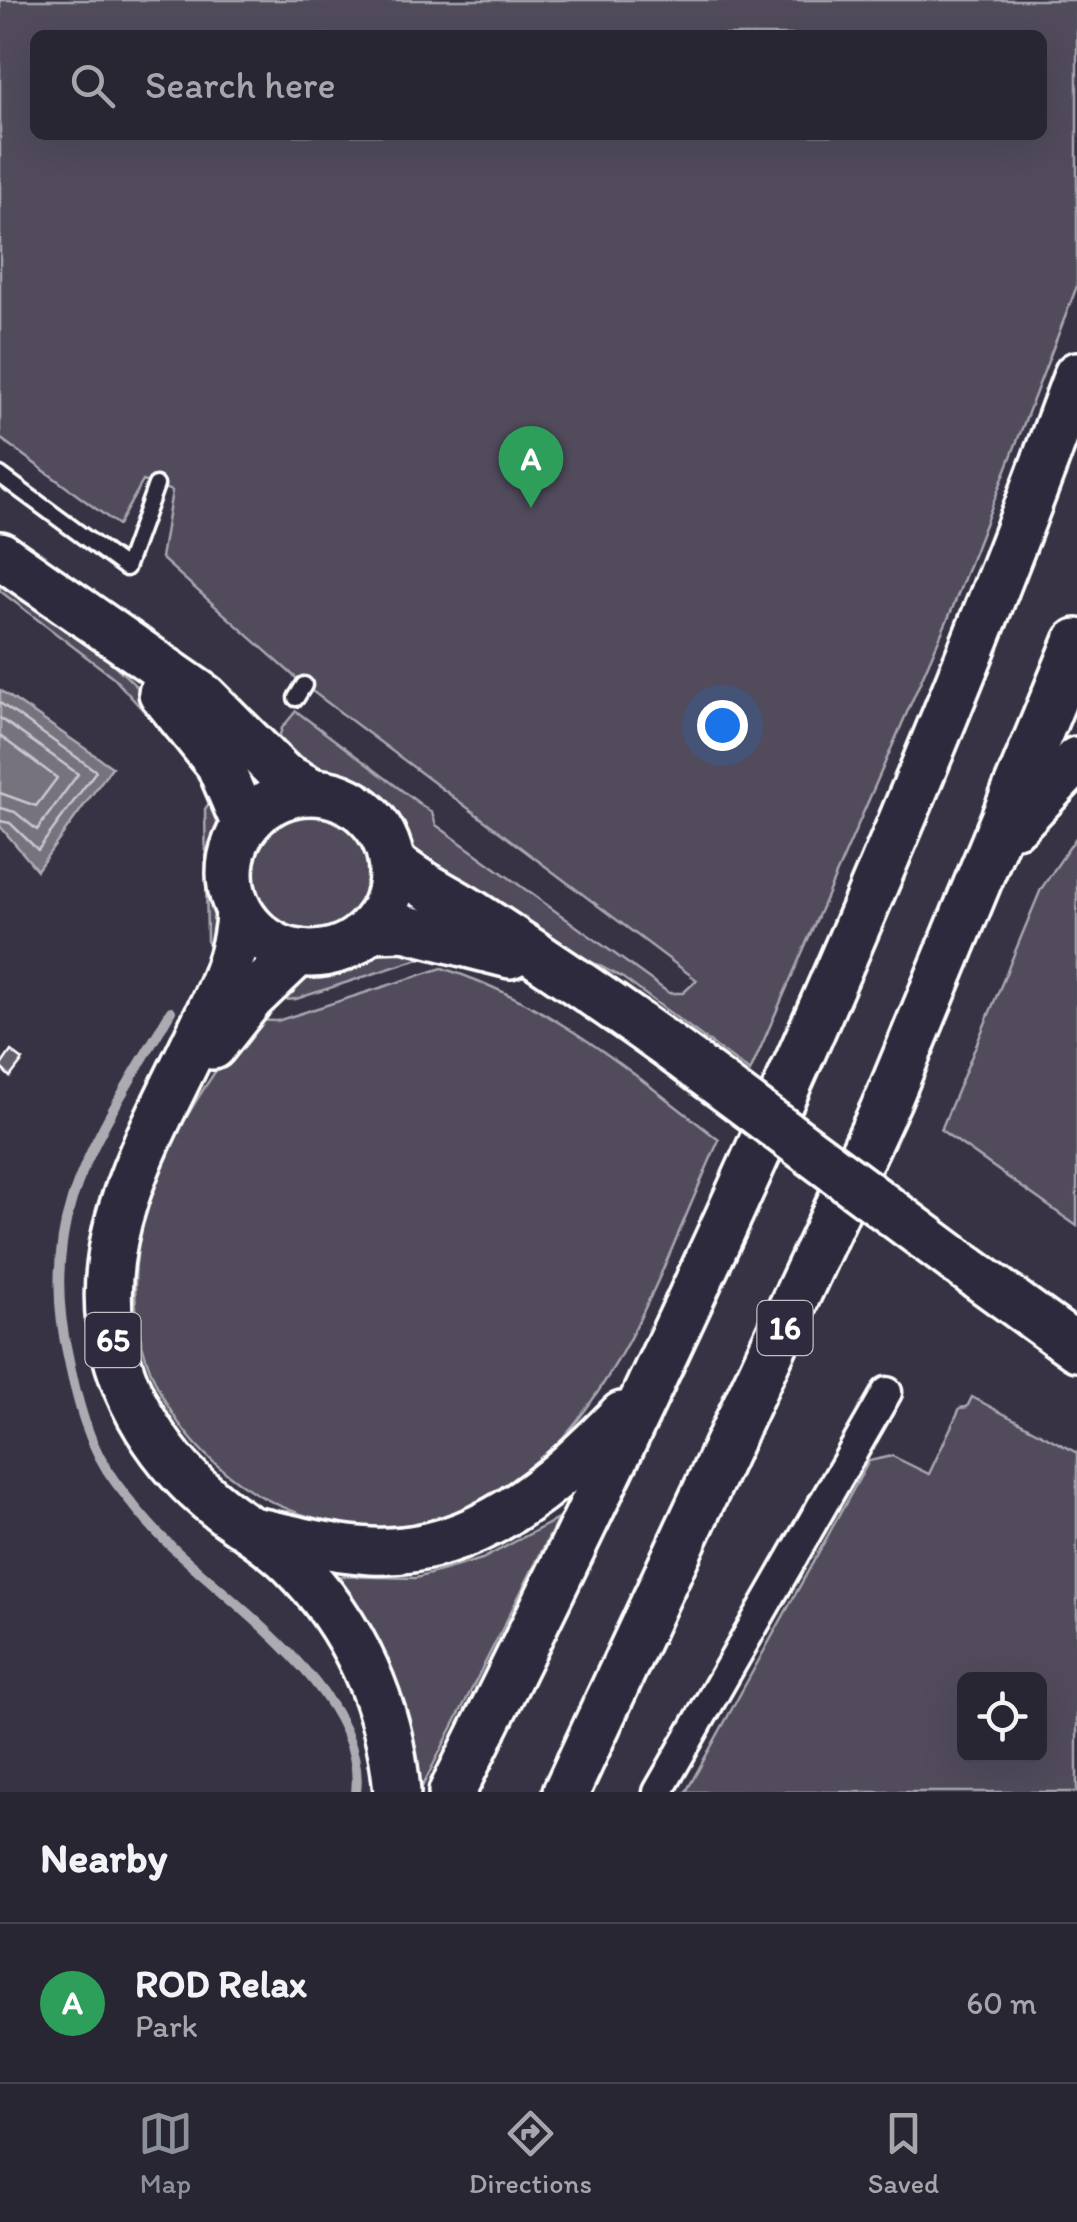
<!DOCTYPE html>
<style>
body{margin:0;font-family:Itim,sans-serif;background:#312e3c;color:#f1f3f6}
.controls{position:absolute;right:30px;bottom:30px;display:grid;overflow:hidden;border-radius:15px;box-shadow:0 10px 40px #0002}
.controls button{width:90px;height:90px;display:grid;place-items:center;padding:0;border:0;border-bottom:2px solid #45434f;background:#292634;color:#f1f3f6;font:50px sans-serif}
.you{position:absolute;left:722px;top:725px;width:35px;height:35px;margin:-25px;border:8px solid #fff;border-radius:50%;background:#1a73e8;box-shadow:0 0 0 15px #1a73e833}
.badge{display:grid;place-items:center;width:65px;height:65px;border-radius:50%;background:#8c9099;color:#fff;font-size:32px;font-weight:700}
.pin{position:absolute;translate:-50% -82px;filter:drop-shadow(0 2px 5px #0008)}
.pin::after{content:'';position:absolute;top:52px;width:35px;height:30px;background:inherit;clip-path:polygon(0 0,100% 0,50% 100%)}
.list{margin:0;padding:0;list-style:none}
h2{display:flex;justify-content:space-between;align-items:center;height:130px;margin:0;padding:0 40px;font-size:42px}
h2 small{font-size:32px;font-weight:400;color:#a5a5ac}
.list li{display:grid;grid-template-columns:65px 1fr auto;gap:30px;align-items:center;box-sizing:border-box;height:160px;padding:0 40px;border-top:2px solid #45434f}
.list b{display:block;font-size:38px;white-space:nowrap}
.list p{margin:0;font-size:32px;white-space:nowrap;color:#a5a5ac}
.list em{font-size:32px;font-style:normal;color:#a5a5ac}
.icon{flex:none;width:55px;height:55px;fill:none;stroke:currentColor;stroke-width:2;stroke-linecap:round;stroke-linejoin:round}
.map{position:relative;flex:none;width:1077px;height:1792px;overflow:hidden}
.search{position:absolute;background:#292634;box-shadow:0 10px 40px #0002;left:30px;right:30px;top:30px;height:110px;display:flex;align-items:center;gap:25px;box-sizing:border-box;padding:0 35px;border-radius:15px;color:#a5a5ac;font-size:38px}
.sheet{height:290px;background:#292634}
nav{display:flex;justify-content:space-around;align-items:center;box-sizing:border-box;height:140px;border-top:2px solid #45434f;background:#292634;font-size:28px;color:#a5a5ac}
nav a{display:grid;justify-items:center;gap:5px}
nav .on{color:#8c9099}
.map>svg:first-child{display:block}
.green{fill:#514c5c;stroke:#a8a6ae;stroke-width:2.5;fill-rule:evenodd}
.water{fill:#76737f;stroke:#adabb2;stroke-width:2.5}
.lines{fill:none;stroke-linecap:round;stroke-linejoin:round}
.shore{stroke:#c8c7cc;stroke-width:2.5}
.stream{stroke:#adabb2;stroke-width:10}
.building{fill:#635f6d;stroke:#fff;stroke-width:2.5}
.service-casing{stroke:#fff;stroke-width:21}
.minor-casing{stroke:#fff;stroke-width:35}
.primary-casing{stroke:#fff;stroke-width:52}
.service{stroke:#2f2a3d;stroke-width:14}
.minor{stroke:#2f2a3d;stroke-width:28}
.primary{stroke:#2f2a3d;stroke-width:45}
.primary-bridge-casing{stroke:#fff;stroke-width:52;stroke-linecap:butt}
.primary-bridge{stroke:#2f2a3d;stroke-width:45}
.labels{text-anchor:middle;stroke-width:8;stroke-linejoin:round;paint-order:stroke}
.shield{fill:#2f2a3d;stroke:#c1bfc5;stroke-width:2.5}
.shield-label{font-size:32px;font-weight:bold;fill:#fff}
</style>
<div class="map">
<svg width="1077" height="1792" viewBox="0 0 1077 1792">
<rect width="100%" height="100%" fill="#373345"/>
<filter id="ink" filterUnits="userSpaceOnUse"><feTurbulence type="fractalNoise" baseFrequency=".01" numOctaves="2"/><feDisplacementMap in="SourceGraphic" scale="20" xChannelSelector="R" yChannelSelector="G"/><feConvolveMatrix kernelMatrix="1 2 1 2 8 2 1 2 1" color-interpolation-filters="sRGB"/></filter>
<g filter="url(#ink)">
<g class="green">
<path d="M0,0H1077V286L953,607L750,1072L623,978L439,882L409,847L386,803L373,792L338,773L308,771L276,747L282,728L296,711L432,813L436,825L669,993H683L697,980L304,685L161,558L172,491L143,481L118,525L0,438ZM35,35H1042V135H35Z"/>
<path d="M0,579C66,628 152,679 185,757L113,677L0,591Z"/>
<polygon points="221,787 222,817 209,871 218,906 214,952 207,941 205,809"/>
<circle cx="312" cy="872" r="58"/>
<polygon points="1077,836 1077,1226 941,1130 1041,889"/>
<polygon points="388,946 443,951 296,999 285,1000 273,992 305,974 339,971"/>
<path d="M442,968C548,1001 632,1072 719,1140C672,1242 628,1378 545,1456C521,1479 490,1503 458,1514C302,1567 135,1451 135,1286C135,1188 195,1094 253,1020L277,1021Z"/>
<path d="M972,1397L1077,1453V1792H686L869,1461L892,1456L929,1474L960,1408L967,1407ZM964,1680H1040V1754H964Z"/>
<polygon points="558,1519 420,1791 403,1710 331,1576 416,1578 482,1559"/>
</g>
<polygon class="water" points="0,690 112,767 37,870 0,826"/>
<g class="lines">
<g class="shore">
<polyline points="0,703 96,771 38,850 10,823 0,821"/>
<polyline points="0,718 78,774 37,830 15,812 0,808"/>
<polyline points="0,736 57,778 36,806 0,793"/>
</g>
<path class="stream" d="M171,1011C136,1072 94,1133 72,1199C56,1250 56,1305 68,1356C77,1400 88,1446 116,1483C132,1504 151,1528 171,1546C231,1604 368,1695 356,1792"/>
</g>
<polygon class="building" points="11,1051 23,1060 10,1077 0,1067"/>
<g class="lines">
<g class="service-casing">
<g id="service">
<polyline points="0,475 126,568 156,485"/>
<polyline points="296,698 304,685"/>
</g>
</g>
<g class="minor-casing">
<polyline id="minor" points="658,1792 887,1392"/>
</g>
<g class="primary-casing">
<g id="primary">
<polyline points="0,555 204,697 282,775 312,791"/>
<polyline points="162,693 219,764 245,825"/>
<circle cx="311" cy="873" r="81"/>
<polyline points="1016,824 1077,760"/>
<path d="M392,862C418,885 449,897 477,916C549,963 621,1011 690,1062"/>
<path d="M239,911C238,955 219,992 200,1032C158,1123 97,1219 110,1324C119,1397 163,1464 220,1508C244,1527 270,1541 292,1563C354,1624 390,1706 397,1792"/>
<polyline points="370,929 404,928 510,955"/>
<polyline points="213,1046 251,998 298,953"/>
<polyline points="957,1261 1077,1348"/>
<path d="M257,1531C295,1539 333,1549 371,1551C475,1556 555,1484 622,1415"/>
<path d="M452,1792C683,1331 899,860 1077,375"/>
<polyline points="566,1792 888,1100 1077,642"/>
</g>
</g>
<use href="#service" class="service"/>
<use href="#minor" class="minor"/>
<use href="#primary" class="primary"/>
<g class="primary-bridge-casing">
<polyline id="primary-bridge" points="690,1062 957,1261"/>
</g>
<use href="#primary-bridge" class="primary-bridge"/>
</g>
</g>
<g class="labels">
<g class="shield">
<rect x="757.5" y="1301" width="55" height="54" rx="8"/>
<rect x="85.5" y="1313" width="55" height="54" rx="8"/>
</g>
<g class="shield-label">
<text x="785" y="1339">16</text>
<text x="113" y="1351">65</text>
</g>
</g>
</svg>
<div class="controls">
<button><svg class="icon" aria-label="locate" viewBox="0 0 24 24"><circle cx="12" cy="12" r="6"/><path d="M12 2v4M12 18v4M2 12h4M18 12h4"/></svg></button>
</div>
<div class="you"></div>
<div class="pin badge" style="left:531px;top:508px;background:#2e9e5b">A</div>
<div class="search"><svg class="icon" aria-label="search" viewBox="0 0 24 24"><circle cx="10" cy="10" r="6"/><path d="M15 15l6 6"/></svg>Search here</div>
</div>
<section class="sheet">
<h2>Nearby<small></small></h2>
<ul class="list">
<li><span class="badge" style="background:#2e9e5b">A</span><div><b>ROD Relax</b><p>Park</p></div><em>60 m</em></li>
</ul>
</section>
<nav>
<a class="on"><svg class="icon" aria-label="map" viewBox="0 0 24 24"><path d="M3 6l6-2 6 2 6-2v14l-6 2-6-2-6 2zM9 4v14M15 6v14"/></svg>Map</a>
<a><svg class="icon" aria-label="directions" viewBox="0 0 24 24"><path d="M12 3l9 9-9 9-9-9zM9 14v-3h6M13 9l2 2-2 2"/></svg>Directions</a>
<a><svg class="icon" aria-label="saved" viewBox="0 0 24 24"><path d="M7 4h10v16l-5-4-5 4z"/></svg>Saved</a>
</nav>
